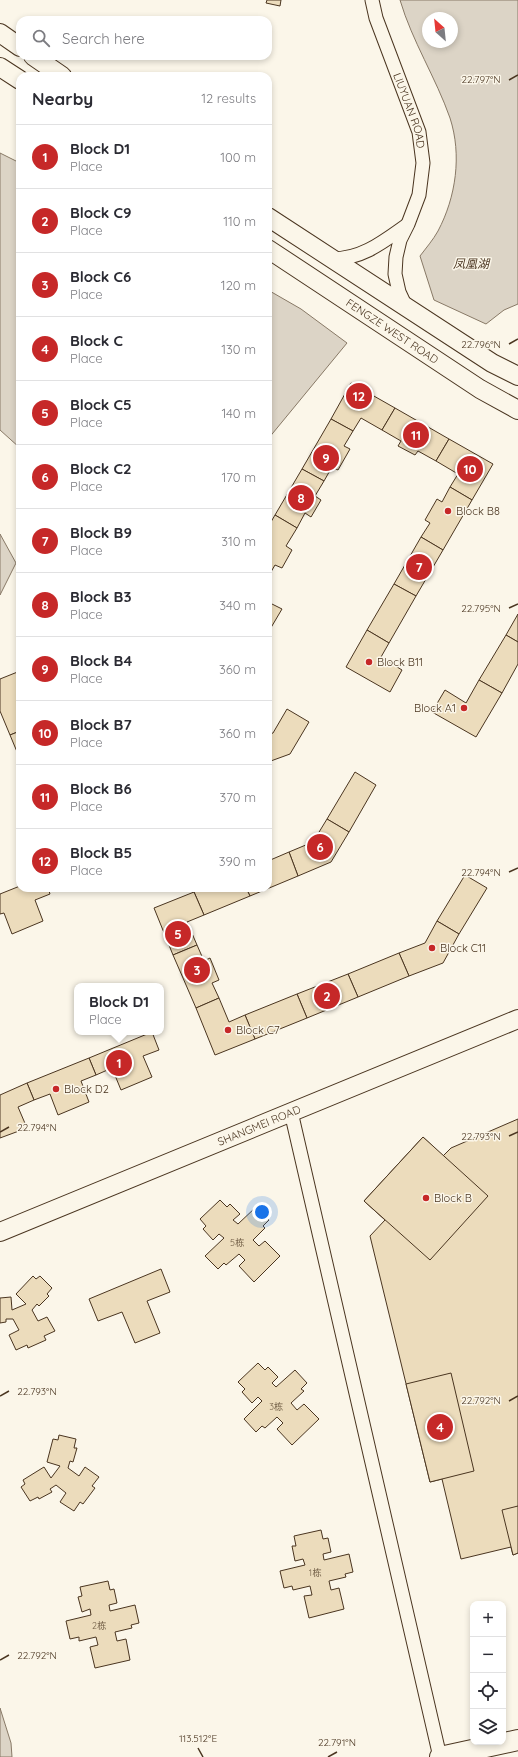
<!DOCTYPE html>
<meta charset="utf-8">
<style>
body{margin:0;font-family:Quicksand,"Noto Sans SC",sans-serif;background:#f2f2f3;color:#2b2b33}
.controls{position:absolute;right:12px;bottom:12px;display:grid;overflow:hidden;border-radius:8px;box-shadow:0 2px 6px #0003}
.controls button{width:36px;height:36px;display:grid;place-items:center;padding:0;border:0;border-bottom:1px solid #e1e1e2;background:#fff;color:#2b2b33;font:20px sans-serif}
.compass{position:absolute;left:422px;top:12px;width:36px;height:36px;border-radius:50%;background:#fff;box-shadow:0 2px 6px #0003;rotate:333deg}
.you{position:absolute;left:262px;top:1212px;width:14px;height:14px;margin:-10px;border:3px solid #fff;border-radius:50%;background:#1a73e8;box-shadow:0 0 0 6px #1a73e833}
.badge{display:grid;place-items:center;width:26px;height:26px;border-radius:50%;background:#c62828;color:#fff;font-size:13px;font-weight:700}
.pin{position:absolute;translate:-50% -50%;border:2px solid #fff;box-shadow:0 1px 4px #0006}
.popup{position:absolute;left:74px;top:983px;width:90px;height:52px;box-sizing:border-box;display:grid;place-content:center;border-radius:8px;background:#fff;filter:drop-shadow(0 1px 3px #0005);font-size:13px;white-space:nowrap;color:#7c7c81}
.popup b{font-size:15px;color:#2b2b33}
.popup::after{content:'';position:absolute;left:50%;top:100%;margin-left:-8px;border:8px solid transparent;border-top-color:#fff}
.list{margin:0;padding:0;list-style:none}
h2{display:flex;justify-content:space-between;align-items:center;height:52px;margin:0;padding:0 16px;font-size:17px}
h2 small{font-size:13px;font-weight:400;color:#7c7c81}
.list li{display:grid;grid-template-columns:26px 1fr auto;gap:12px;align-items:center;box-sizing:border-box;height:64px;padding:0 16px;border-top:1px solid #e1e1e2}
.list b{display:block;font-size:15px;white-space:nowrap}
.list p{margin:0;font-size:13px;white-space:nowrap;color:#7c7c81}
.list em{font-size:13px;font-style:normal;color:#7c7c81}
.icon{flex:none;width:22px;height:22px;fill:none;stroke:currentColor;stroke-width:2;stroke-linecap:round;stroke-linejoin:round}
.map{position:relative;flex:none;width:518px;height:1757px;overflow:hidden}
.search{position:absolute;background:#fff;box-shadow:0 2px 6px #0003;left:16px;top:16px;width:256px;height:44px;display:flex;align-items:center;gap:10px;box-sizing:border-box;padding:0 14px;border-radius:12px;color:#7c7c81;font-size:15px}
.panel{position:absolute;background:#fff;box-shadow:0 2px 6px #0003;left:16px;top:72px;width:256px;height:820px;border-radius:12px}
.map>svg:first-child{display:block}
.water{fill:#dcd4c6;stroke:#887966;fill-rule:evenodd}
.building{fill:#ecdcbc;stroke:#4a3520}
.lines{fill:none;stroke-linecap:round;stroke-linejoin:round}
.street-casing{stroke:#4a3520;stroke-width:15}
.secondary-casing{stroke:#4a3520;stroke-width:20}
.primary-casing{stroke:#4a3520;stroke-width:22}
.street{stroke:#fbf6e9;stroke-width:13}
.secondary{stroke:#fbf6e9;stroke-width:18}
.primary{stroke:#fbf6e9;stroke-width:20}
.ticks{fill:none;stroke:#4a3520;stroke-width:1.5}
.poi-dot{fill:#c62828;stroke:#fbf6e9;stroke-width:1.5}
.labels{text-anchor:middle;stroke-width:3;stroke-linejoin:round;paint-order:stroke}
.number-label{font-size:9px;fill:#725f47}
.street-label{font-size:11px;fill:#4a3520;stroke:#fbf6e9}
.poi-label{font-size:11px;fill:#4a3520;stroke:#fbf6e9;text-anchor:start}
.water-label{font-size:12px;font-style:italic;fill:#4a3520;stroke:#fbf6e9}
.ticks-label{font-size:10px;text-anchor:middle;fill:#4a3520;stroke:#fbf6e9;stroke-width:3;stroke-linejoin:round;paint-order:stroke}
</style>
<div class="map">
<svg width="518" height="1757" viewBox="0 0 518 1757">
<rect width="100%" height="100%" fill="#fbf6e9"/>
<g class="water">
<path d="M400,0H518V304L504,310L486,324L434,300L420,256C426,248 433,240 438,231C456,197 462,155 450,118C436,78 412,41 400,0ZM428,18H452V42H428Z"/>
<polygon points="0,153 20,163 20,448 0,430"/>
<polygon points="268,290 301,309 347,343 268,439"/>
<polygon points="0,534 16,563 0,595"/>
<polygon points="0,1708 11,1743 12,1757 0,1757"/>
</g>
<g class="building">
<polygon points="267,0 281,0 280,6 266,3"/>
<polygon points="351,383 395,408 382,430 361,418 353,431 331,419"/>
<polygon points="395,408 449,439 436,461 418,451 415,455 398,446 401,441 382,430"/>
<polygon points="331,419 353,431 344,446 350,449 338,470 332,467 324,481 302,469"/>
<polygon points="449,439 493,464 472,500 450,487 458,474 436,461"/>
<polygon points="302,469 324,481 315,496 321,500 311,517 305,513 297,528 275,515"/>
<polygon points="450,487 472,500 443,550 421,537 430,523 425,520 437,499 442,502"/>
<polygon points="275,515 297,528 286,546 292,550 282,568 275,565 268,577 268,527"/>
<polygon points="421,537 443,550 416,596 394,584"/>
<polygon points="394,584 416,596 389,643 367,630"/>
<polygon points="268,602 282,609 269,631 268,631"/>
<polygon points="518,614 518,642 506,635"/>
<polygon points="367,630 389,643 381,657 402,670 390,692 346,667"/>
<polygon points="506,635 518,642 518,664 502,693 479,680"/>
<polygon points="20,671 20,731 10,735 0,711 0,679"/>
<polygon points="479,680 502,693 476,737 432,712 445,690 466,703"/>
<polygon points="287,709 309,722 290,754 268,762 268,735 273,733"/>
<polygon points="20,731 20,759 10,735"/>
<polygon points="355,772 376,785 349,832 327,819"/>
<polygon points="327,819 349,832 331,862 298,876 289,852 313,842"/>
<polygon points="289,852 298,876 250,896 246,888 268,888 268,861"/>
<polygon points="465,875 487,888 459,934 437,921"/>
<polygon points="20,886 20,888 48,888 50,894 35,900 43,921 12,934 4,913 0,914 0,894"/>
<polygon points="202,888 246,888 250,896 204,915 194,892"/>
<polygon points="194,892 204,915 187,922 197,945 173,955 154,908"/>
<polygon points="437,921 459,934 443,963 409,976 399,953 425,943"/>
<polygon points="197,945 204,961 210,958 219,980 212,983 219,998 196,1008 173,955"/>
<polygon points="399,953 409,976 358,997 348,974"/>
<polygon points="348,974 358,997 307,1018 297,994"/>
<polygon points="297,994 307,1018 255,1039 245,1015"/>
<polygon points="219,998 229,1022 245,1015 255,1039 215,1055 196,1008"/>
<polygon points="152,1032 159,1050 143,1056 152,1077 121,1090 112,1068 96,1075 89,1058"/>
<polygon points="89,1058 96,1075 81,1081 89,1102 58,1115 50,1094 34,1100 27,1083"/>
<polygon points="27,1083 34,1100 18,1107 27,1128 0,1138 0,1095"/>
<polygon points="518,1119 518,1553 513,1555 511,1547 461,1559 442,1479 430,1482 370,1236 385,1220 364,1201 423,1137 443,1156 451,1148"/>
<polygon points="423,1137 488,1196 430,1260 364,1201"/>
<polygon points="220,1200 227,1207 230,1204 240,1214 233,1220 238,1224 256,1207 269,1220 263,1226 265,1228 253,1240 259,1246 265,1241 280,1256 254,1282 239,1266 245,1260 239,1254 226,1265 224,1263 218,1269 205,1256 224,1238 219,1234 213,1240 203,1229 206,1226 200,1219"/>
<polygon points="161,1269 170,1292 147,1301 160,1333 135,1343 122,1312 98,1321 89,1299"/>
<polygon points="33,1276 36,1279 40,1276 52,1288 47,1294 49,1296 39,1306 37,1304 32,1310 38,1321 47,1317 55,1331 44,1336 46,1340 28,1348 27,1345 16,1350 9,1335 19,1330 13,1319 6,1319 6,1322 0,1323 0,1298 11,1297 12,1310 26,1304 16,1294"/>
<polygon points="258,1363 265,1370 268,1367 278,1377 272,1383 276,1387 295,1370 307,1383 301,1389 304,1391 291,1403 297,1410 304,1404 319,1419 292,1445 277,1429 283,1423 277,1417 265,1428 262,1426 256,1432 244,1419 262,1401 258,1397 252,1403 242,1392 245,1389 238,1382"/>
<polygon points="451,1373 474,1471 430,1482 406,1384"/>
<polygon points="59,1435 76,1439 74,1448 77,1448 73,1462 70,1461 68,1468 79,1476 85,1467 99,1477 92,1486 95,1488 83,1504 80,1502 74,1511 60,1502 66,1493 56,1485 50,1489 52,1492 39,1499 38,1497 30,1501 21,1487 25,1484 23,1480 44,1467 51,1478 60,1466 47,1462 53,1439 58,1440"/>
<polygon points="518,1506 518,1553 513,1555 502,1510"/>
<polygon points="321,1530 323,1539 328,1538 331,1552 323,1554 324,1560 349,1554 353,1572 345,1574 346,1577 329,1581 331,1590 339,1588 344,1609 309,1618 304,1596 312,1595 310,1586 293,1590 292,1586 284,1588 280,1571 305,1565 303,1559 295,1561 292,1546 296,1546 294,1536"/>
<polygon points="108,1581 110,1590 114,1589 117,1603 109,1605 110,1611 135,1605 139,1623 131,1625 132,1628 115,1632 117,1641 126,1639 130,1660 95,1668 90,1647 98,1645 96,1637 79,1641 79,1637 70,1639 66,1621 91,1615 90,1609 82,1612 78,1597 82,1596 80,1587"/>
</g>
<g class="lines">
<g class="street-casing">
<g id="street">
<path id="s1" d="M372,0L376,18L419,132L423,163L419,195L408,224L400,240L396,257L395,274L399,292L406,307"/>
<path d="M332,259C362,259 383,242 407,225"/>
<polyline points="291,1112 440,1757"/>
</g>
</g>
<g class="secondary-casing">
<g id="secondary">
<polyline points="0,33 20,47"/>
<polyline points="33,56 62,76"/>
<polyline points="0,67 20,80"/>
<polyline points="268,217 492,363 518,376"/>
<path id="s2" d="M268,249L480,389L518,410"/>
<path id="s3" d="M0,1232L518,1019"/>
</g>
</g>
<g class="primary-casing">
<polyline id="primary" points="440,1757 518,1740"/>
</g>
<use href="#street" class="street"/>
<use href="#secondary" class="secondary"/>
<use href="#primary" class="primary"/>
</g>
<path class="ticks" d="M509,80L518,75M509,344L518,339M509,608L518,604M509,872L518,868M0,1132L9,1127M509,1136L518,1132M0,1396L9,1391M509,1401L518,1396M0,1660L9,1655M198,1748L203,1757M328,1757L337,1752"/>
<g class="poi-dot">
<circle cx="448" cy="511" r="4"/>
<circle cx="369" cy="662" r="4"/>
<circle cx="464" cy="708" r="4"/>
<circle cx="432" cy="948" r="4"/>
<circle cx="228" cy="1030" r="4"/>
<circle cx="56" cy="1089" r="4"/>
<circle cx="426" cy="1198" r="4"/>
</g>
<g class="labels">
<g class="number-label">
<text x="237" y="1246">5栋</text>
<text x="276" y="1410">3栋</text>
<text x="315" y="1576">1栋</text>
<text x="99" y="1629">2栋</text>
</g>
<g class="street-label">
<text dy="4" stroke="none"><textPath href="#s1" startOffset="117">LIUYUAN ROAD</textPath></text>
<text dy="4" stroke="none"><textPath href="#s2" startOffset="149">FENGZE WEST ROAD</textPath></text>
<text dy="4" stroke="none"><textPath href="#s3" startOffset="280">SHANGMEI ROAD</textPath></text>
</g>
<g class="poi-label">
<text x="456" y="515">Block B8</text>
<text x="377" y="666">Block B11</text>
<text x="456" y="712" text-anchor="end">Block A1</text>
<text x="440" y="952">Block C11</text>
<text x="236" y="1034">Block C7</text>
<text x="64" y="1093">Block D2</text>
<text x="434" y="1202">Block B</text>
</g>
<g class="water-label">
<text x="471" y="268">凤凰湖</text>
</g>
</g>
<g class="ticks-label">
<text x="481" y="83">22.797°N</text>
<text x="481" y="348">22.796°N</text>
<text x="481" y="612">22.795°N</text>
<text x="481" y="876">22.794°N</text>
<text x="37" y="1131">22.794°N</text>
<text x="481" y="1140">22.793°N</text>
<text x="37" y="1395">22.793°N</text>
<text x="481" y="1404">22.792°N</text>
<text x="37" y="1659">22.792°N</text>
<text x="198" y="1742">113.512°E</text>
<text x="337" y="1746">22.791°N</text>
</g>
</svg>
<div class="controls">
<button>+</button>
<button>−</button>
<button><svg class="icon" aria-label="locate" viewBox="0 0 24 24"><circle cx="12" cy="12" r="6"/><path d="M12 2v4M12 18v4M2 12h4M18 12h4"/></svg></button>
<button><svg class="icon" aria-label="layers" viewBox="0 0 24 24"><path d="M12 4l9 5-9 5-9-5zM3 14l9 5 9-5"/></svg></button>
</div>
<svg class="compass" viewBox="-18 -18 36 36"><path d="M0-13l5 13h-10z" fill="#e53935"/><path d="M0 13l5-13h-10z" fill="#7c7c81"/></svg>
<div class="you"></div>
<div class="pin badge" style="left:119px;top:1063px">1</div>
<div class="popup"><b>Block D1</b>Place</div>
<div class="pin badge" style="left:327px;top:996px">2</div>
<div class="pin badge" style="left:197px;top:970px">3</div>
<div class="pin badge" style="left:440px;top:1427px">4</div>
<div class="pin badge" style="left:178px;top:934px">5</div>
<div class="pin badge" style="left:320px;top:847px">6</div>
<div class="pin badge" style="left:419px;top:567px">7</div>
<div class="pin badge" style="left:301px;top:498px">8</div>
<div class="pin badge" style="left:326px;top:458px">9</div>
<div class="pin badge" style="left:470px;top:469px">10</div>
<div class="pin badge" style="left:416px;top:435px">11</div>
<div class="pin badge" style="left:359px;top:396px">12</div>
<div class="search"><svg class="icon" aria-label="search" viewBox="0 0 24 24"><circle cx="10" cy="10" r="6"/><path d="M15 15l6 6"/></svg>Search here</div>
<section class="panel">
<h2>Nearby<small>12 results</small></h2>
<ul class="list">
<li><span class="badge">1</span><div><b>Block D1</b><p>Place</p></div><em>100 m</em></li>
<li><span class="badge">2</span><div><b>Block C9</b><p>Place</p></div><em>110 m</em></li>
<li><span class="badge">3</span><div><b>Block C6</b><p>Place</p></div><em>120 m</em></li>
<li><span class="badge">4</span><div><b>Block C</b><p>Place</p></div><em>130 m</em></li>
<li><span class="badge">5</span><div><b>Block C5</b><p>Place</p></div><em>140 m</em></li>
<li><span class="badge">6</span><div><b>Block C2</b><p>Place</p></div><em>170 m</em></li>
<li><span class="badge">7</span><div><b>Block B9</b><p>Place</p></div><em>310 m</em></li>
<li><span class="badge">8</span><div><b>Block B3</b><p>Place</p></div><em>340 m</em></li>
<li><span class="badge">9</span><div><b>Block B4</b><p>Place</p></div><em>360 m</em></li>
<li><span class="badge">10</span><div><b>Block B7</b><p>Place</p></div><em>360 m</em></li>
<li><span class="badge">11</span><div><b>Block B6</b><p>Place</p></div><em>370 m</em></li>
<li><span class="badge">12</span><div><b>Block B5</b><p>Place</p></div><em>390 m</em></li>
</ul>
</section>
</div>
